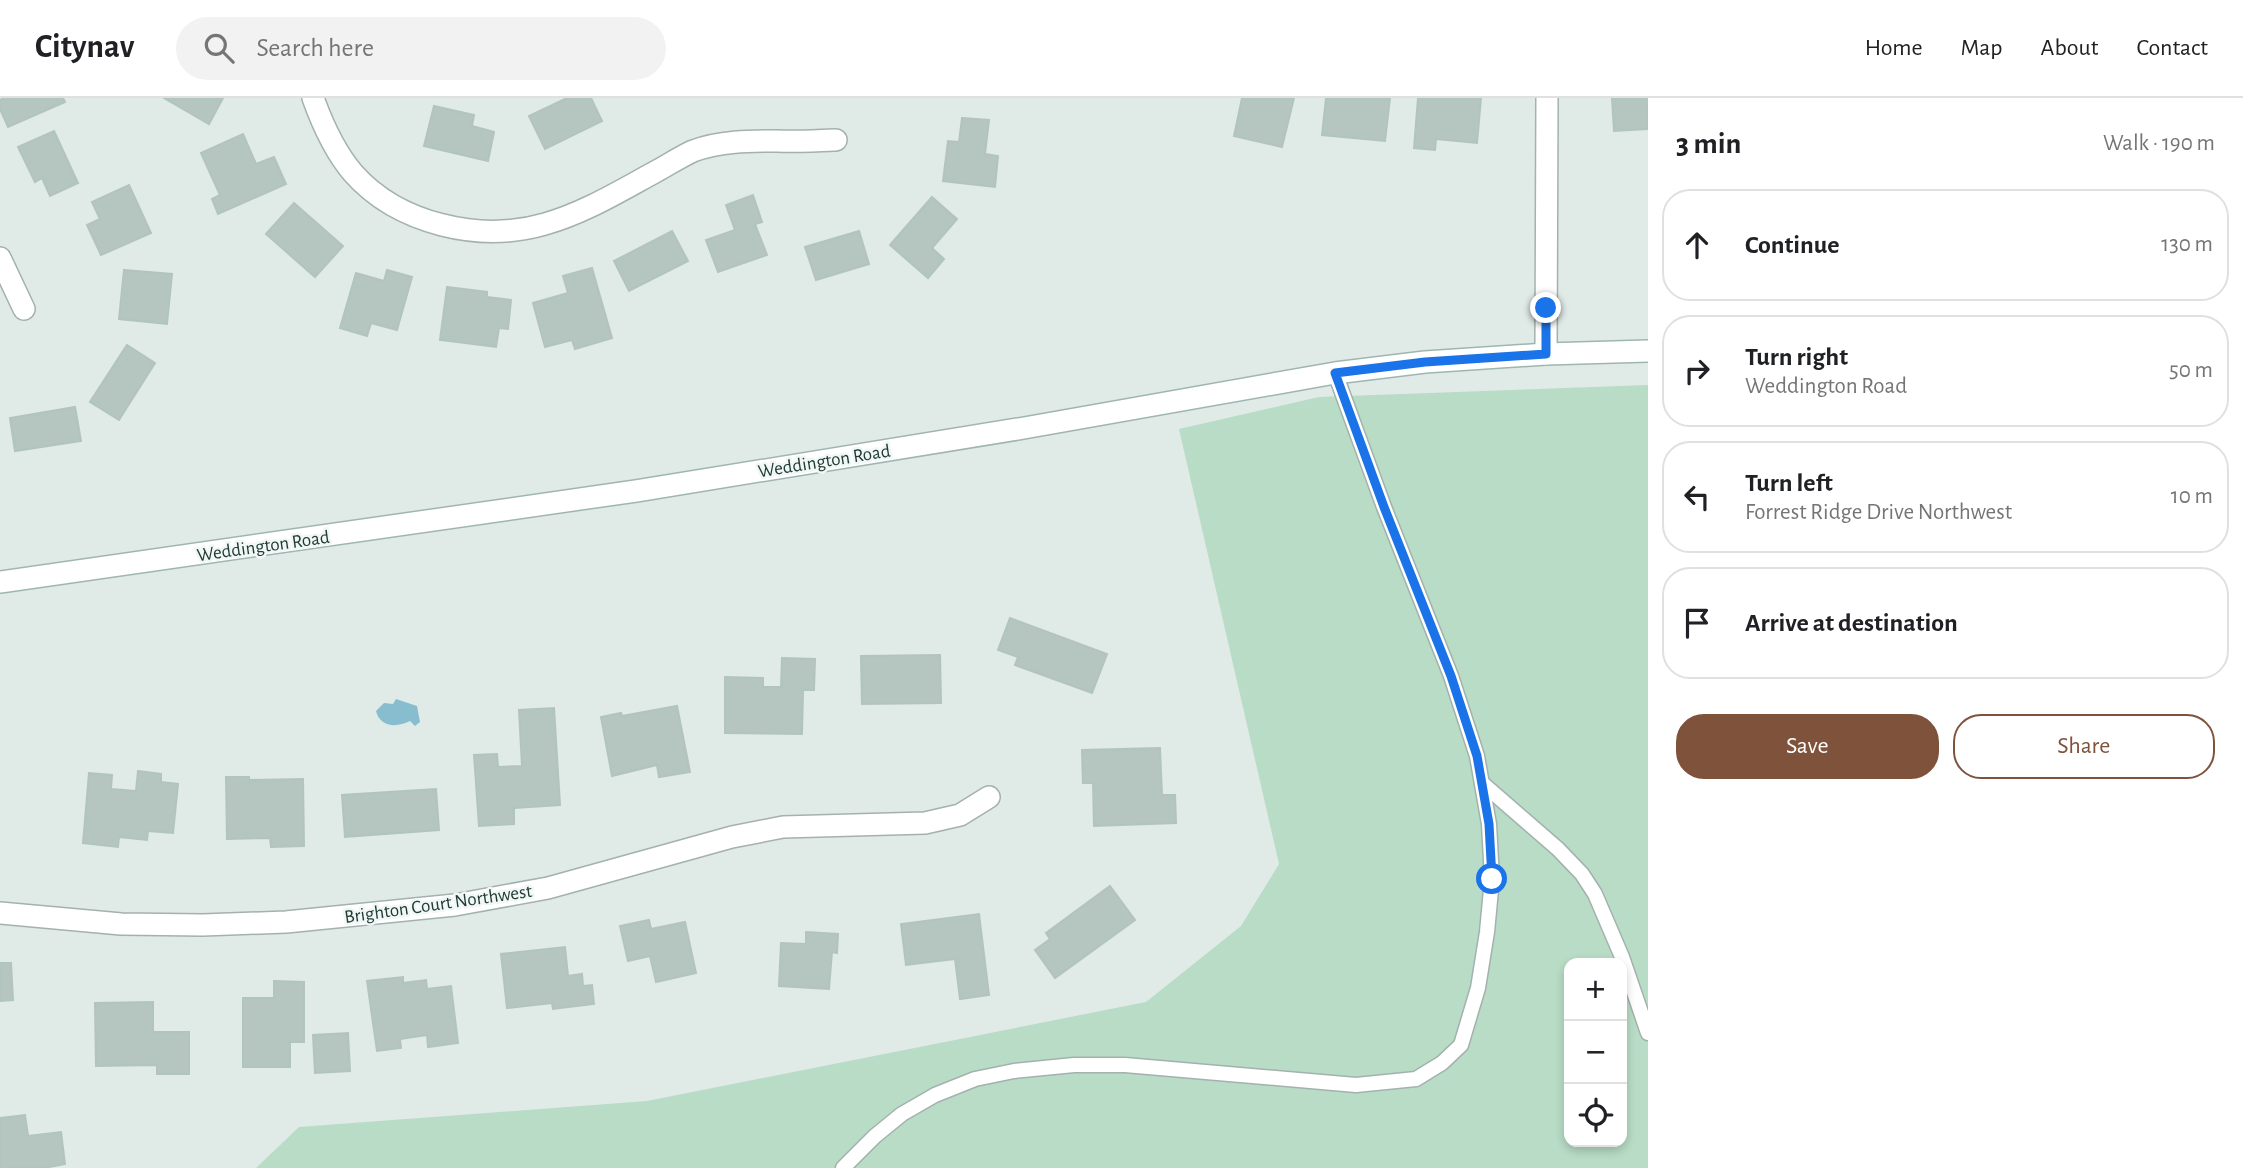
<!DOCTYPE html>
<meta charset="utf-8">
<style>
body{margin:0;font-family:"Alegreya Sans",sans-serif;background:#f2f2f2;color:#202124}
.controls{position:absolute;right:21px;bottom:21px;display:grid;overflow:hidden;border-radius:14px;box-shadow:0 4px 10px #0003}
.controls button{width:63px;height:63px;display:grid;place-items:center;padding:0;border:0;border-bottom:2px solid #e0e0e0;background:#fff;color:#202124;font:35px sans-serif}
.stop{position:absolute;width:21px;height:21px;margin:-16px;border:5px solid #1a73e8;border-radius:50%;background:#fff}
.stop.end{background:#1a73e8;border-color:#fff;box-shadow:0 2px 7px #0008}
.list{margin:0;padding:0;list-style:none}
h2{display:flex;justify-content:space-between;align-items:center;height:91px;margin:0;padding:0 28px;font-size:30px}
h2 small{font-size:23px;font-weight:400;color:#757577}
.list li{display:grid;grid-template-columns:46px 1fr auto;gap:21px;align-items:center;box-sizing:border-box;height:112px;margin:0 14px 14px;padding:0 14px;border:2px solid #e0e0e0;border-radius:28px}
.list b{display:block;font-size:26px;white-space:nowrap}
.list p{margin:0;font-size:23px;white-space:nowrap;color:#757577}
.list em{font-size:23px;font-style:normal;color:#757577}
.actions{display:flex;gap:14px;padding:21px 28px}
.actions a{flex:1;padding:16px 0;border:2px solid #7e523b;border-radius:28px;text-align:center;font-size:24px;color:#7e523b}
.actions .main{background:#7e523b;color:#fff}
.icon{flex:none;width:38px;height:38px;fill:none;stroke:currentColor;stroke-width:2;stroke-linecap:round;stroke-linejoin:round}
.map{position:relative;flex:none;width:1648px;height:1070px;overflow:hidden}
header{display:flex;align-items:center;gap:42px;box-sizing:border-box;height:98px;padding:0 35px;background:#fff;border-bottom:2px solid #e0e0e0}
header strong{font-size:33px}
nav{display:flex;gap:38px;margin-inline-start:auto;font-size:24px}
.search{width:490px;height:63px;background:#f2f2f2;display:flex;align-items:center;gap:18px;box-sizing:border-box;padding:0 24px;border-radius:38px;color:#757577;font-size:26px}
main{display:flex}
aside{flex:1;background:#fff}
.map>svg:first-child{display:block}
.green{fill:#b8dcc5;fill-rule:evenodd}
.water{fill:#88bdcf}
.building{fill:#b5c5c0;stroke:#b2c4be;stroke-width:2}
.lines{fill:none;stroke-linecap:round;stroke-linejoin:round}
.service-casing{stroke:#a3b2ae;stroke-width:17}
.minor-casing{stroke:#a3b2ae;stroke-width:24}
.secondary-casing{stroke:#9fb6b0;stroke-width:24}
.service{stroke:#fff;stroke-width:14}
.minor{stroke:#fff;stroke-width:21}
.secondary{stroke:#fff;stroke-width:21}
.route{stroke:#1a73e8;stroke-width:9}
.labels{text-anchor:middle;stroke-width:5;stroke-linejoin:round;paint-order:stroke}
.street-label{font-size:19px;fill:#213a36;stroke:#f0f7f4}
</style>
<header>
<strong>Citynav</strong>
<div class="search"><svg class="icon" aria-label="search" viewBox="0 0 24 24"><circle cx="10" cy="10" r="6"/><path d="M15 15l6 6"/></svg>Search here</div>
<nav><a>Home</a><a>Map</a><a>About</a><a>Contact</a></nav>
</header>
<main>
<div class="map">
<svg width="1648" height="1070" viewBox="0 0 1648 1070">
<rect width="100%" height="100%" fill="#e0eae7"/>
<path class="green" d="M1648,287V1070H256L299,1029L647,1003L1146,904L1241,828L1279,766L1179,331L1319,299ZM1569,865H1622V1044H1569Z"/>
<path class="water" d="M396,601L417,608L420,624L415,628L410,623C396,630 380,629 376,613L384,605L393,606Z"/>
<g class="building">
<polygon points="4,0 63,0 65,4 8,29 0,11 0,2"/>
<polygon points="164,0 223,0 209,26"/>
<polygon points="567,0 591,0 602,23 545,51 529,18"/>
<polygon points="1242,0 1294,0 1282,49 1234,38"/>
<polygon points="1326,0 1390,0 1385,43 1322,37"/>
<polygon points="1418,0 1481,0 1477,45 1436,41 1435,52 1414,50"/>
<polygon points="1612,0 1648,0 1648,31 1614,33"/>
<polygon points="434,8 474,17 472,28 494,34 488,63 424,48"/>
<polygon points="962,20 989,22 985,56 998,58 995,89 943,83 948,43 959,44"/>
<polygon points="54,33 78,85 50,98 42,80 35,84 18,49"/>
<polygon points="243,36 256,66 274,59 286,86 218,116 212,101 220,97 201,55"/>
<polygon points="129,87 151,135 101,157 87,127 100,121 92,104"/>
<polygon points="753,97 762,124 755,126 767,157 718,174 706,142 735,132 726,107"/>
<polygon points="932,99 957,121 932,150 944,161 928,180 890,147"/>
<polygon points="294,105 343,148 315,179 266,136"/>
<polygon points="672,133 688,163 629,193 614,163"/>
<polygon points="859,133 869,166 816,182 805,149"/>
<polygon points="592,170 612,240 575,251 572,242 545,249 533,205 568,195 563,178"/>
<polygon points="124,172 172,176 167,226 119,221"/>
<polygon points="387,172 412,179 397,232 371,225 367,238 340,230 356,175 384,183"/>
<polygon points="447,189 487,194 487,199 511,202 508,231 499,230 496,249 440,242"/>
<polygon points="127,247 155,265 119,322 90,304"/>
<polygon points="75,309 81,343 15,353 10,320"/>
<polygon points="1010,520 1107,556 1092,595 1015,567 1018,559 998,552"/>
<polygon points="940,557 941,605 862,606 861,558"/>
<polygon points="782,560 815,561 814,592 803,592 802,636 725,635 725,579 763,580 763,589 781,589"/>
<polygon points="677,608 690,674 659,679 657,667 612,678 601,619 621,615 622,618"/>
<polygon points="554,610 560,707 514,710 514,726 479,728 474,657 497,656 498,669 522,668 519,612"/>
<polygon points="1160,650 1162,697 1175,697 1176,725 1094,728 1093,685 1083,685 1082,652"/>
<polygon points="138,673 161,676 161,684 178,686 173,735 148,733 147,742 119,739 118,749 83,745 89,675 112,677 111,691 136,693"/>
<polygon points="226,679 249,679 249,682 303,681 304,748 271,749 270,740 227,741"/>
<polygon points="436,691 439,732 345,739 342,697"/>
<polygon points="1110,788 1135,822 1055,880 1035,852 1050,841 1046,835"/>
<polygon points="979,816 989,897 960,901 955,861 906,867 901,826"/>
<polygon points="649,822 651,831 685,824 696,875 656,884 650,858 628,863 620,828"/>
<polygon points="806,834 838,836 837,855 832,854 829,891 779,888 781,845 806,846"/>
<polygon points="565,849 568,878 582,876 583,888 592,887 594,906 553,911 552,905 507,910 501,856"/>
<polygon points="0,865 11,865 13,902 0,903"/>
<polygon points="403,879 403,885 426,882 427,891 451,888 458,945 428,949 427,937 400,941 401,950 377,953 367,883"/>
<polygon points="274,883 304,884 304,944 290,944 290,969 243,969 243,900 274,900"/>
<polygon points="153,904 153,934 189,934 189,976 157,976 157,967 96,968 95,905"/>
<polygon points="348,935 350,973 315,975 313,937"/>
<polygon points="25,1017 28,1038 61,1034 65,1066 44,1070 0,1070 0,1020"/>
</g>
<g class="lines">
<g class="service-casing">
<g id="service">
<polyline points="1482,685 1558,751 1582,776 1595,796 1622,859 1648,935"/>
<polyline points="843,1070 875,1038 902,1016 935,997 975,981 1014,973 1074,967 1125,967 1356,987 1416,981 1442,965 1461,947 1478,890 1487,834 1492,781 1489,726 1477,658 1451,578 1384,409 1335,275"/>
</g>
</g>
<g class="minor-casing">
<g id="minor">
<path d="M313,0C322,25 335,54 353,75C398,126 480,145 545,126C584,115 620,93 655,74C668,67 680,59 693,53C720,43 749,43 777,43C797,44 816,43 836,42"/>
<polyline points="0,160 24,211"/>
<polyline points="1546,256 1547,0"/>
<polyline points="0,815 121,826 203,827 286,824 455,807 548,790 732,739 783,729 925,725 960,717 989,699"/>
</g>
</g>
<g class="secondary-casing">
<polyline id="secondary" points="0,484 636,393 1024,330 1335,275 1425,264 1546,256 1648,253"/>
</g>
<use href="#service" class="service"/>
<use href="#minor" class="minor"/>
<use href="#secondary" class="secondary"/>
</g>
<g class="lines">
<polyline class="route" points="1492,781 1489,726 1477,658 1451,578 1384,409 1335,275 1425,264 1546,256 1546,210"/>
</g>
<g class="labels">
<g class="street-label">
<text transform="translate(824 362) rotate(-9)" y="7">Weddington Road</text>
<text transform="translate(263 447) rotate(-8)" y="7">Weddington Road</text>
<text transform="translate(438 805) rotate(-8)" y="7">Brighton Court Northwest</text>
</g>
</g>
</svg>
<div class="controls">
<button>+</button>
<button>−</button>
<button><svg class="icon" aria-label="locate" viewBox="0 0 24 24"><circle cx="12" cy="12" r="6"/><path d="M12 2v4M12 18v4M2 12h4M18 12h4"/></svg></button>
</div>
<div class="stop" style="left:1492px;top:781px"></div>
<div class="stop end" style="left:1546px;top:210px"></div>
</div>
<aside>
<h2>3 min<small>Walk · 190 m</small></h2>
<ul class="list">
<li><svg class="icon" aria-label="ahead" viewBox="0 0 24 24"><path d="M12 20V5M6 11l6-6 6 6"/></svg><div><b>Continue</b></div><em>130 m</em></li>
<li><svg class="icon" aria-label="right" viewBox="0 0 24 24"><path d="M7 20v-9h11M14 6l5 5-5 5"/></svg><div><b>Turn right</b><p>Weddington Road</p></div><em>50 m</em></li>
<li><svg class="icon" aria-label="left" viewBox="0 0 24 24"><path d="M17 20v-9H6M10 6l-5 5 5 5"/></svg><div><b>Turn left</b><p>Forrest Ridge Drive Northwest</p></div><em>10 m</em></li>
<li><svg class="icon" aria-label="arrive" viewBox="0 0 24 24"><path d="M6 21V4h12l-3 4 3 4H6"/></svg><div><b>Arrive at destination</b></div></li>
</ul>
<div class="actions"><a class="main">Save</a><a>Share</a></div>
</aside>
</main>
